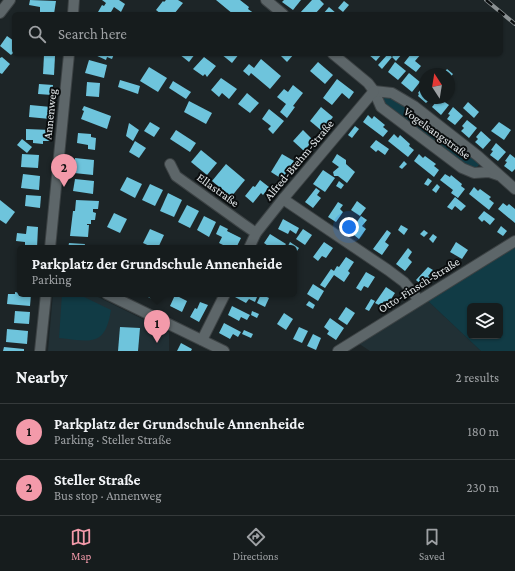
<!DOCTYPE html>
<meta charset="utf-8">
<style>
body{margin:0;font-family:"Crimson Pro",serif;background:#1f2526;color:#f1f3f6}
.controls{position:absolute;right:12px;bottom:12px;display:grid;overflow:hidden;border-radius:6px;box-shadow:0 1px 3px #0004}
.controls button{width:36px;height:36px;display:grid;place-items:center;padding:0;border:0;border-bottom:1px solid #353a3b;background:#161c1d;color:#f1f3f6;font:20px sans-serif}
.compass{position:absolute;left:419px;top:68px;width:36px;height:36px;border-radius:50%;background:#161c1d;box-shadow:0 1px 3px #0004;rotate:348deg}
.you{position:absolute;left:349px;top:227px;width:14px;height:14px;margin:-10px;border:3px solid #fff;border-radius:50%;background:#1a73e8;box-shadow:0 0 0 6px #1a73e833}
.badge{display:grid;place-items:center;width:26px;height:26px;border-radius:50%;background:#f39aaa;color:#111;font-size:13px;font-weight:700}
.pin{position:absolute;translate:-50% -33px;filter:drop-shadow(0 1px 2px #0008)}
.pin::after{content:'';position:absolute;top:21px;width:14px;height:12px;background:inherit;clip-path:polygon(0 0,100% 0,50% 100%)}
.popup{position:absolute;left:17px;top:245px;width:280px;height:52px;box-sizing:border-box;display:grid;place-content:center;border-radius:6px;background:#161c1d;filter:drop-shadow(0 1px 3px #0005);font-size:13px;white-space:nowrap;color:#9ea1a4}
.popup b{font-size:15px;color:#f1f3f6}
.popup::after{content:'';position:absolute;left:50%;top:100%;margin-left:-8px;border:8px solid transparent;border-top-color:#161c1d}
.list{margin:0;padding:0;list-style:none}
h2{display:flex;justify-content:space-between;align-items:center;height:52px;margin:0;padding:0 16px;font-size:17px}
h2 small{font-size:13px;font-weight:400;color:#9ea1a4}
.list li{display:grid;grid-template-columns:26px 1fr auto;gap:12px;align-items:center;box-sizing:border-box;height:56px;padding:0 16px;border-top:1px solid #353a3b}
.list b{display:block;font-size:15px;white-space:nowrap}
.list p{margin:0;font-size:13px;white-space:nowrap;color:#9ea1a4}
.list em{font-size:13px;font-style:normal;color:#9ea1a4}
.icon{flex:none;width:22px;height:22px;fill:none;stroke:currentColor;stroke-width:2;stroke-linecap:round;stroke-linejoin:round}
.map{position:relative;flex:none;width:515px;height:351px;overflow:hidden}
.search{position:absolute;background:#161c1d;box-shadow:0 1px 3px #0004;left:12px;right:12px;top:12px;height:44px;display:flex;align-items:center;gap:10px;box-sizing:border-box;padding:0 14px;border-radius:6px;color:#9ea1a4;font-size:15px}
.sheet{height:164px;background:#161c1d}
nav{display:flex;justify-content:space-around;align-items:center;box-sizing:border-box;height:56px;border-top:1px solid #353a3b;background:#161c1d;font-size:11px;color:#9ea1a4}
nav a{display:grid;justify-items:center;gap:2px}
nav .on{color:#f39aaa}
.map>svg:first-child{display:block}
.built{fill:#213035}
.green{fill:#113b45;fill-rule:evenodd}
.building{fill:#6ec4dc}
.lines{fill:none;stroke-linecap:round;stroke-linejoin:round}
.minor-casing{stroke:#3c4244;stroke-width:12}
.minor{stroke:#5d6669;stroke-width:10}
.rail-casing{stroke:#8b9193;stroke-width:4}
.rail{stroke:#0a0d0e;stroke-width:2.5;stroke-dasharray:8;stroke-linecap:butt}
.labels{text-anchor:middle;stroke-width:4;stroke-linejoin:round;paint-order:stroke}
.street-label{font-size:12px;fill:#e3e8ea;stroke:#0a0d0e}
</style>
<div class="map">
<svg width="515" height="351" viewBox="0 0 515 351">
<rect width="100%" height="100%" fill="#1d2527"/>
<g class="built">
<polygon points="53,294 92,294 169,332 169,351 48,351"/>
<polygon points="428,301 481,351 370,351 358,343"/>
</g>
<g class="green">
<polygon points="387,95 419,114 478,160 479,165 475,169 471,170 382,101 384,97"/>
<path d="M515,247V351H481L428,301ZM470,306H500V336H470Z"/>
<path d="M62,294H78L111,310C105,348 90,341 59,338Z"/>
</g>
<g class="building">
<polygon points="30,0 56,1 54,14 40,14 40,7 29,5"/>
<polygon points="102,0 119,0 125,4 121,12 114,7 111,12 114,14 101,14 98,12 102,5 104,6 106,3"/>
<polygon points="166,0 178,0 183,3 174,14 161,14 156,10 163,1 164,2"/>
<polygon points="216,0 240,0 249,7 248,9 255,14 233,14"/>
<polygon points="284,0 301,0 293,10 282,2"/>
<polygon points="312,0 320,0 324,4 315,14 311,13 310,14 299,14"/>
<polygon points="344,1 349,5 343,12 338,8"/>
<polygon points="329,7 337,14 323,14"/>
<polygon points="7,36 14,41 14,52 11,55 0,46"/>
<polygon points="93,54 114,54 112,59 107,57 106,60"/>
<polygon points="179,54 195,54 189,62"/>
<polygon points="221,54 239,54 232,63"/>
<polygon points="281,54 294,54 287,62 280,55"/>
<polygon points="368,54 382,54 376,61"/>
<polygon points="388,54 392,57 382,69 378,65"/>
<polygon points="395,54 402,54 396,61 392,57"/>
<polygon points="411,54 421,54 415,61 421,66 416,72 404,63"/>
<polygon points="44,55 55,56 54,75 43,74"/>
<polygon points="2,57 10,64 2,74 0,73 0,58"/>
<polygon points="204,57 216,66 207,77 205,74 203,76 193,69"/>
<polygon points="261,59 281,76 270,89 251,73 249,76 243,71 249,64 254,68"/>
<polygon points="89,60 107,65 104,78 85,73"/>
<polygon points="318,62 333,75 325,84 310,71"/>
<polygon points="395,62 406,71 398,80 388,72"/>
<polygon points="149,67 167,78 158,92 140,81"/>
<polygon points="447,69 453,74 449,79 449,74 443,74"/>
<polygon points="409,73 420,82 412,92 401,83"/>
<polygon points="221,78 237,89 229,99 222,93 219,97 211,90"/>
<polygon points="337,79 354,92 349,99 342,93 332,105 323,98"/>
<polygon points="120,80 140,86 138,94 118,87"/>
<polygon points="173,81 191,92 186,99 169,88"/>
<polygon points="87,82 100,83 99,97 86,96"/>
<polygon points="39,84 53,85 52,95 38,94"/>
<polygon points="293,85 303,93 293,106 295,107 287,118 280,112 286,104 277,97 284,89 288,92"/>
<polygon points="423,86 425,88 425,98 431,98 426,103 418,96 419,94 418,93"/>
<polygon points="247,93 259,103 250,113 238,104"/>
<polygon points="439,98 449,105 441,115 432,107"/>
<polygon points="189,101 212,113 206,124 184,112"/>
<polygon points="468,102 479,112 474,118 463,108"/>
<polygon points="30,105 51,107 50,119 29,117"/>
<polygon points="84,106 111,116 107,129 81,119 84,111 82,110"/>
<polygon points="321,107 333,117 322,131 310,121"/>
<polygon points="453,107 463,116 455,125 447,119 450,115 448,114"/>
<polygon points="269,109 284,121 273,134 268,129 271,126 262,119"/>
<polygon points="368,115 372,119 374,116 385,125 383,127 388,131 383,137 363,122"/>
<polygon points="467,120 477,128 469,138 461,131 464,128 462,126"/>
<polygon points="150,122 160,128 154,137 144,131"/>
<polygon points="499,122 511,130 504,140 491,131"/>
<polygon points="129,123 139,130 133,141 126,136"/>
<polygon points="355,126 359,129 352,138 348,135"/>
<polygon points="26,129 51,130 50,141 43,141 43,144 33,143 33,140 26,140"/>
<polygon points="176,130 196,143 190,152 170,139"/>
<polygon points="303,130 313,140 304,151 293,141"/>
<polygon points="481,131 491,140 483,149 475,142 478,139 476,137"/>
<polygon points="78,133 91,134 91,137 96,138 95,150 88,149 88,145 77,143"/>
<polygon points="394,134 398,138 400,135 410,144 409,146 414,150 408,157 388,141"/>
<polygon points="22,139 32,147 27,153 17,145"/>
<polygon points="376,140 389,149 385,155 378,150 376,152 370,147"/>
<polygon points="135,141 146,148 139,158 129,152"/>
<polygon points="496,143 506,152 498,161 490,155 493,151 491,150"/>
<polygon points="201,150 217,163 207,175 191,162"/>
<polygon points="22,154 39,155 38,168 21,167"/>
<polygon points="282,154 294,161 282,179 271,172"/>
<polygon points="337,154 346,160 346,164 355,172 347,183 338,176 334,176 333,172 339,167 332,162"/>
<polygon points="419,154 423,158 425,156 436,164 434,166 439,170 434,177 414,161"/>
<polygon points="510,154 515,158 515,169 512,172 504,166 507,162 505,161"/>
<polygon points="75,158 94,160 93,175 74,173"/>
<polygon points="404,161 407,164 402,169 399,167"/>
<polygon points="226,164 245,180 231,197 212,181"/>
<polygon points="323,170 335,178 325,192 313,184"/>
<polygon points="23,174 40,176 39,190 21,188"/>
<polygon points="445,174 450,177 451,175 462,184 461,186 465,189 458,198 451,193 453,190 440,180"/>
<polygon points="127,177 142,184 135,198 120,190"/>
<polygon points="428,178 432,181 428,186 424,184"/>
<polygon points="75,179 94,181 93,194 73,191"/>
<polygon points="260,180 269,187 263,195 261,193 253,203 245,196 253,186 255,187"/>
<polygon points="339,181 344,185 341,189 336,186"/>
<polygon points="150,184 163,190 155,206 142,200"/>
<polygon points="437,184 440,187 436,193 432,190"/>
<polygon points="474,187 478,191 480,189 491,197 489,199 494,203 489,210 469,194"/>
<polygon points="316,188 320,191 317,195 321,198 313,208 305,202"/>
<polygon points="168,193 182,200 174,217 160,211"/>
<polygon points="26,195 41,196 40,208 25,206"/>
<polygon points="455,197 466,206 461,211 455,206 452,210 447,207"/>
<polygon points="0,200 15,212 6,224 0,220"/>
<polygon points="76,200 99,201 98,209 93,209 93,212 96,213 95,220 91,220 91,224 87,224 87,225 89,225 88,237 70,236 73,211 75,211"/>
<polygon points="357,201 366,208 360,216 351,210"/>
<polygon points="338,202 343,205 340,209 343,212 336,222 328,217"/>
<polygon points="503,203 507,206 509,204 515,209 515,223 498,209"/>
<polygon points="187,205 199,211 190,228 178,222"/>
<polygon points="484,211 495,219 490,225 484,220 482,222 478,218"/>
<polygon points="114,213 127,219 120,233 107,227"/>
<polygon points="204,216 216,222 209,237 197,230"/>
<polygon points="361,216 367,220 362,226 366,229 359,239 350,232"/>
<polygon points="283,219 299,228 296,234 290,230 288,234 278,229"/>
<polygon points="220,225 228,229 227,231 241,238 236,248 224,248 225,246 219,243 222,237 216,234"/>
<polygon points="401,225 408,229 404,235 398,230"/>
<polygon points="27,226 38,227 37,248 25,248 25,242 16,241 17,233 26,234"/>
<polygon points="501,226 507,231 503,236 497,232"/>
<polygon points="150,229 164,235 158,248 154,248 143,243"/>
<polygon points="303,229 312,235 305,245 296,239"/>
<polygon points="387,230 391,233 385,242 389,245 382,255 373,249"/>
<polygon points="424,230 428,233 424,237 420,234"/>
<polygon points="270,234 286,244 283,248 277,245 276,248 271,248 264,243"/>
<polygon points="433,234 437,237 433,243 429,239"/>
<polygon points="290,242 299,248 297,251 294,250 294,248 288,246"/>
<polygon points="324,242 333,248 326,258 322,256 318,261 313,257"/>
<polygon points="456,242 468,250 462,259 450,252"/>
<polygon points="69,243 85,244 84,248 68,248"/>
<polygon points="408,248 412,252 408,258 412,262 405,271 396,264"/>
<polygon points="346,257 354,262 348,271 350,273 344,282 334,275 325,288 320,285 331,269 334,271 337,266 339,267"/>
<polygon points="428,267 433,270 428,276 431,279 424,287 416,280"/>
<polygon points="366,272 375,277 368,288 364,286 361,291 356,288"/>
<polygon points="313,284 324,291 318,301 307,294"/>
<polygon points="386,287 395,293 388,304 384,301 381,306 375,303"/>
<polygon points="15,292 20,293 20,294 31,294 30,306 7,304 8,294 15,294"/>
<polygon points="150,294 162,294 158,302 148,297"/>
<polygon points="237,294 251,294 257,297 255,302 249,299 246,303 235,297"/>
<polygon points="261,294 269,298 265,307 257,303"/>
<polygon points="175,295 187,301 182,312 170,306"/>
<polygon points="371,299 375,301 369,311 365,309"/>
<polygon points="309,301 315,305 313,309 306,305"/>
<polygon points="200,302 208,305 199,322 190,317 195,308 197,309"/>
<polygon points="232,306 250,315 247,320 241,317 239,321 228,315"/>
<polygon points="346,307 355,313 347,325 338,319"/>
<polygon points="15,311 30,312 29,324 14,323"/>
<polygon points="252,311 259,314 257,318 251,315"/>
<polygon points="284,313 293,319 286,330 277,324"/>
<polygon points="330,318 344,328 336,340 327,334 329,331 324,327"/>
<polygon points="224,323 241,332 238,337 233,334 230,339 219,333"/>
<polygon points="120,327 140,328 138,351 118,351"/>
<polygon points="299,327 308,331 302,343 293,339"/>
<polygon points="7,329 28,331 27,344 6,342"/>
<polygon points="244,330 253,334 251,338 242,334"/>
<polygon points="313,334 321,338 316,350 307,346"/>
<polygon points="181,343 192,349 191,351 177,351"/>
<polygon points="4,347 24,349 24,351 3,351"/>
</g>
<g class="lines">
<g class="minor-casing">
<g id="minor">
<polyline points="266,0 283,14"/>
<polyline points="0,13 10,0"/>
<polyline points="73,14 74,0"/>
<polyline points="333,54 368,83 374,91 381,107 462,168 474,173 489,172 498,175"/>
<polyline points="374,91 392,93 414,106 478,156 515,189"/>
<polyline points="170,164 176,176 243,224 256,233"/>
<polyline points="283,199 388,270 404,282 419,300"/>
<polyline points="50,248 69,54"/>
<polyline points="249,248 256,233 283,199 374,91"/>
<polyline points="107,294 224,351"/>
<polyline points="202,340 225,294"/>
<polyline points="40,351 46,294"/>
<polyline points="338,351 515,241"/>
</g>
</g>
<use href="#minor" class="minor"/>
<g class="rail-casing">
<polyline id="rail" points="486,0 515,24"/>
</g>
<use href="#rail" class="rail"/>
</g>
<g class="labels">
<g class="street-label">
<text transform="translate(50 114) rotate(-84)" y="4">Annenweg</text>
<text transform="translate(437 133) rotate(36)" y="4">Vogelsangstraße</text>
<text transform="translate(299 160) rotate(-50)" y="4">Alfred-Brehm-Straße</text>
<text transform="translate(218 190) rotate(36)" y="4">Ellastraße</text>
<text transform="translate(419 285) rotate(-32)" y="4">Otto-Finsch-Straße</text>
</g>
</g>
</svg>
<div class="controls">
<button><svg class="icon" aria-label="layers" viewBox="0 0 24 24"><path d="M12 4l9 5-9 5-9-5zM3 14l9 5 9-5"/></svg></button>
</div>
<svg class="compass" viewBox="-18 -18 36 36"><path d="M0-13l5 13h-10z" fill="#e53935"/><path d="M0 13l5-13h-10z" fill="#9ea1a4"/></svg>
<div class="you"></div>
<div class="pin badge" style="left:157px;top:343px">1</div>
<div class="popup"><b>Parkplatz der Grundschule Annenheide</b>Parking</div>
<div class="pin badge" style="left:64px;top:187px">2</div>
<div class="search"><svg class="icon" aria-label="search" viewBox="0 0 24 24"><circle cx="10" cy="10" r="6"/><path d="M15 15l6 6"/></svg>Search here</div>
</div>
<section class="sheet">
<h2>Nearby<small>2 results</small></h2>
<ul class="list">
<li><span class="badge">1</span><div><b>Parkplatz der Grundschule Annenheide</b><p>Parking · Steller Straße</p></div><em>180 m</em></li>
<li><span class="badge">2</span><div><b>Steller Straße</b><p>Bus stop · Annenweg</p></div><em>230 m</em></li>
</ul>
</section>
<nav>
<a class="on"><svg class="icon" aria-label="map" viewBox="0 0 24 24"><path d="M3 6l6-2 6 2 6-2v14l-6 2-6-2-6 2zM9 4v14M15 6v14"/></svg>Map</a>
<a><svg class="icon" aria-label="directions" viewBox="0 0 24 24"><path d="M12 3l9 9-9 9-9-9zM9 14v-3h6M13 9l2 2-2 2"/></svg>Directions</a>
<a><svg class="icon" aria-label="saved" viewBox="0 0 24 24"><path d="M7 4h10v16l-5-4-5 4z"/></svg>Saved</a>
</nav>
